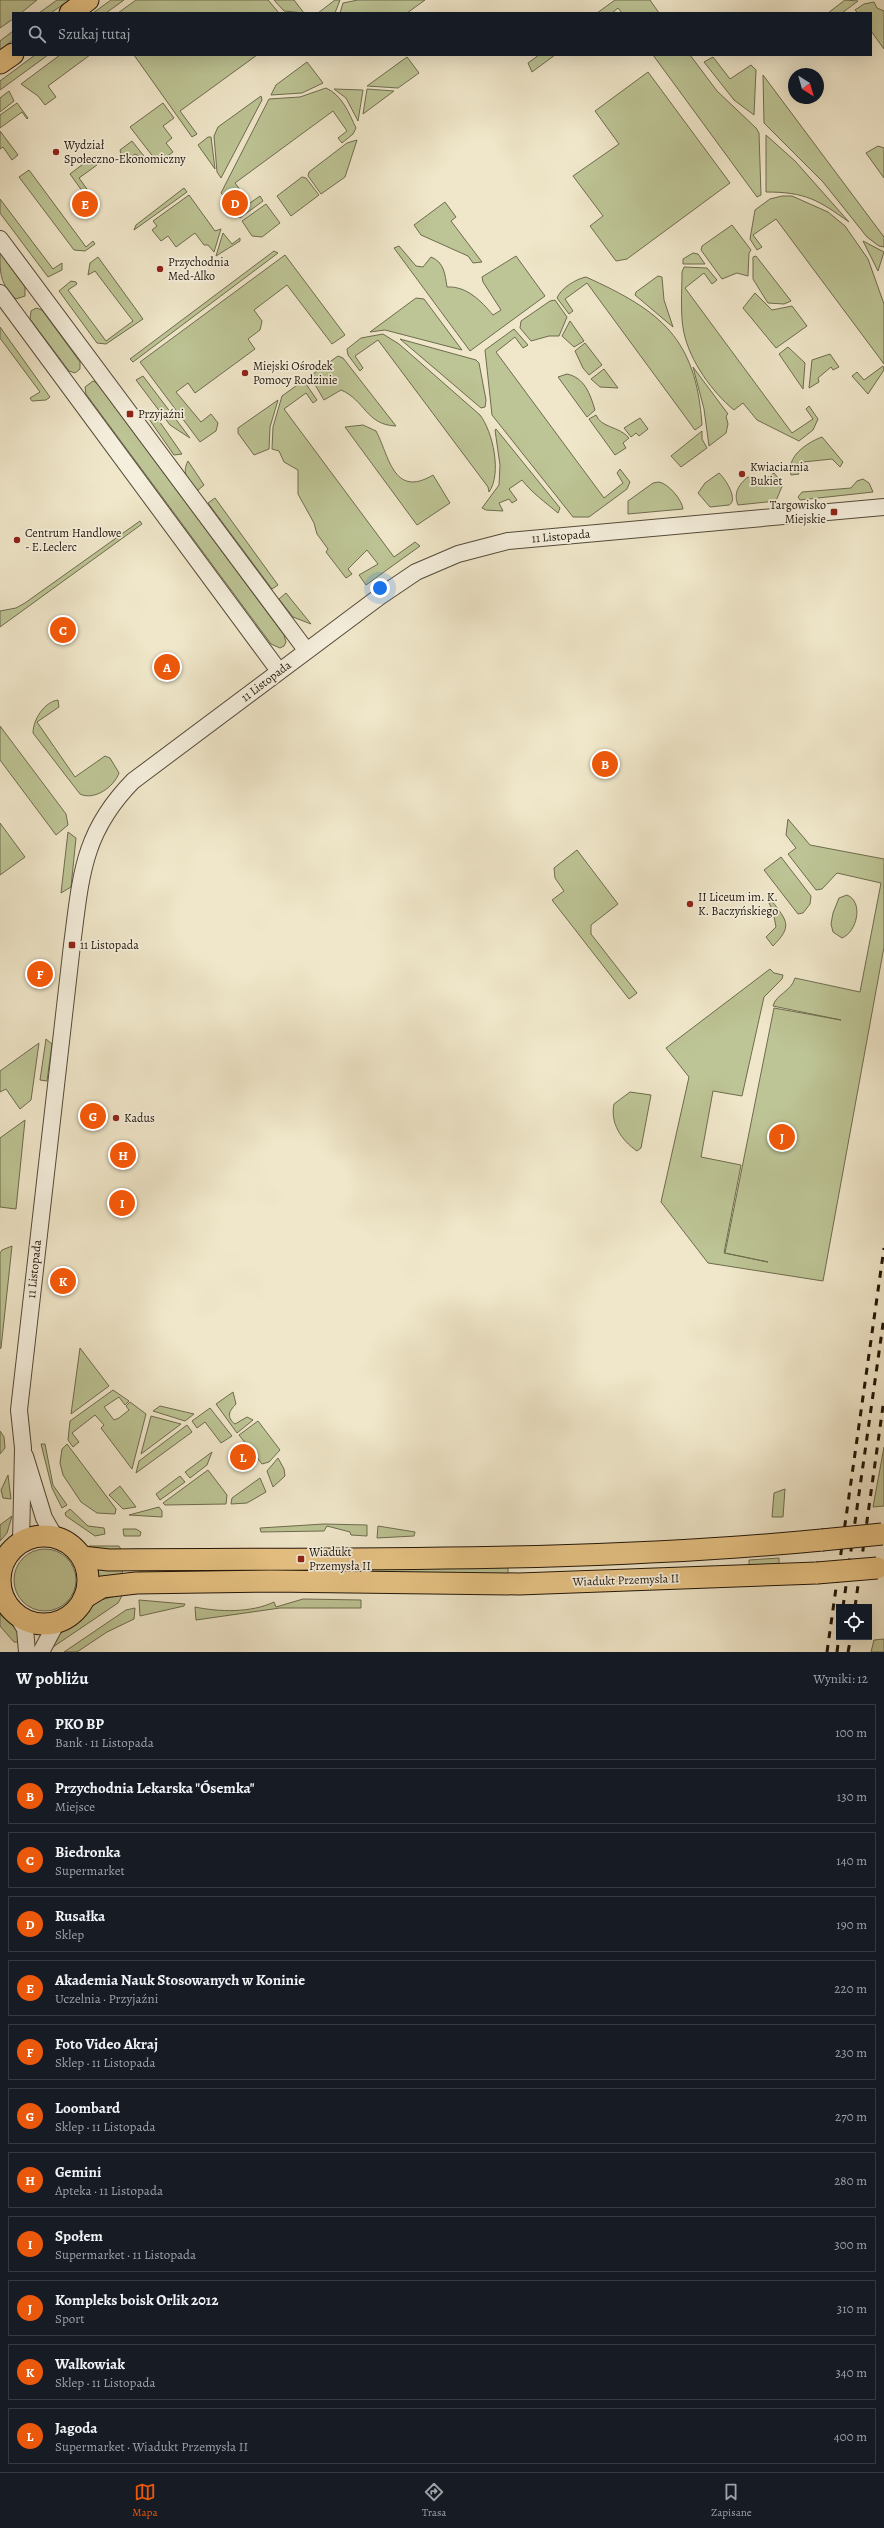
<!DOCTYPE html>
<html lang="pl">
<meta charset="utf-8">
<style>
body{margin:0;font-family:Alegreya,serif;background:#20242c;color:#f1f3f6}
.controls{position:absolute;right:12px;bottom:12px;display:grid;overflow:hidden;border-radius:0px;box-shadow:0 4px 16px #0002}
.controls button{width:36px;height:36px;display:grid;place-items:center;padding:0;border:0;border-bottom:1px solid #363941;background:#171b24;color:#f1f3f6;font:20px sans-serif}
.compass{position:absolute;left:788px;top:68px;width:36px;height:36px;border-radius:50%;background:#171b24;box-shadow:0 4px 16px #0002;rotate:143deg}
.you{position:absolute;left:380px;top:588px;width:14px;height:14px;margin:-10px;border:3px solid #fff;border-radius:50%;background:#1a73e8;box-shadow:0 0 0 6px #1a73e833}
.badge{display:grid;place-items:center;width:26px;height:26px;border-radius:50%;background:#ea580c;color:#fff;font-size:13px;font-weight:700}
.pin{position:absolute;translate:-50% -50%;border:2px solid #fff;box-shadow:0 1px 4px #0006}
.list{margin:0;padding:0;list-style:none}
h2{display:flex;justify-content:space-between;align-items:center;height:52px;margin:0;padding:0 16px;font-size:17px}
h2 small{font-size:13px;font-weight:400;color:#9ea1a6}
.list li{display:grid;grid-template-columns:26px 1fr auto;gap:12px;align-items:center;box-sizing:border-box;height:56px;margin:0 8px 8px;padding:0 8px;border:1px solid #363941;border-radius:0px}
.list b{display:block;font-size:15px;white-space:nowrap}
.list p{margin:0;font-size:13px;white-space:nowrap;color:#9ea1a6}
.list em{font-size:13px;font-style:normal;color:#9ea1a6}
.icon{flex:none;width:22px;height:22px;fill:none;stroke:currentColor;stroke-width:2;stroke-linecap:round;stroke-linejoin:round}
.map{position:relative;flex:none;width:884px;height:1652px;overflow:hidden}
.search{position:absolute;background:#171b24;box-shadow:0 4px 16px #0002;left:12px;right:12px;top:12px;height:44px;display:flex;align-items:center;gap:10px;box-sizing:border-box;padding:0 14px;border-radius:0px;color:#9ea1a6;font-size:15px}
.sheet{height:820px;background:#171b24}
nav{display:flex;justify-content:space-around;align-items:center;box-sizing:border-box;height:56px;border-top:1px solid #363941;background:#171b24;font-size:11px;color:#9ea1a6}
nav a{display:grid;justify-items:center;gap:2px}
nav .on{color:#ea580c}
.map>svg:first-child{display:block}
.green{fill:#bdc495;stroke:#6e6c4e}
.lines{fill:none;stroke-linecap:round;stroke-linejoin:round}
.minor-casing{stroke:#544a38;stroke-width:18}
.major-casing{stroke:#201508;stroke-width:23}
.minor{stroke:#f5efdd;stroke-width:16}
.major{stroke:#e8c485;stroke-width:21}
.rail{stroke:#201508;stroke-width:3;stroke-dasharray:7 7;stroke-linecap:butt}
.major-bridge-casing{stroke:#201508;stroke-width:23;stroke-linecap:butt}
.major-bridge{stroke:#e8c485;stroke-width:21}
.poi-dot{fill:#8f2418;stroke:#f5efdd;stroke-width:1.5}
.labels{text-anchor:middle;stroke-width:3.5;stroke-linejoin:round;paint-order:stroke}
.poi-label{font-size:12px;fill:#201508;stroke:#f5efdd;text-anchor:start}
.street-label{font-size:12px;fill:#201508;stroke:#f5efdd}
</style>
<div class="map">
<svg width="884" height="1652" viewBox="0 0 884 1652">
<rect width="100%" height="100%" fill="#f0e7ca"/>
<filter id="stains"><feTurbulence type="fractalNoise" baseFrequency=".005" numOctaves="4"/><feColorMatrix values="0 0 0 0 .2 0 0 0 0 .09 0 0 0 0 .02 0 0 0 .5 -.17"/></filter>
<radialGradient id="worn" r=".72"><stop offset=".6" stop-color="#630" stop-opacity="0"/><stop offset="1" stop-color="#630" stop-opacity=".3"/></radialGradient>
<g class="green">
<polygon points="0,0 37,0 21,13 13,13 13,19 0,28"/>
<polygon points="57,0 69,0 51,13 39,13"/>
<polygon points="111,0 124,0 106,13 93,13"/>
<polygon points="136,0 268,0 279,13 118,13"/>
<polygon points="274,0 294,0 304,13 284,11"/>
<polygon points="335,0 340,0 335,13 318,13"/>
<polygon points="358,0 425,0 407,13 340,13 343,3"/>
<polygon points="615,0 650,0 659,13 622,13 618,8 612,13 597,13"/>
<polygon points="845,0 858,1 842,13 828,13"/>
<polygon points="874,2 877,8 884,11 884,49 871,31 871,13 858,13 855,10 864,4"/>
<polygon points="13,31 13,40 0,50 0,41"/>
<polygon points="35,55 48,55 0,90 0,81"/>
<polygon points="60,55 90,55 48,86 56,97 45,105 38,96 21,84"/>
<polygon points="134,55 257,55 180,111 197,134 192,137"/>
<polygon points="539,55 555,55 532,72 528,63"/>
<polygon points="653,55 690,55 717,91 756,128 759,133 761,195 757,197"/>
<polygon points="407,57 419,73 398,88 367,86"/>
<polygon points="713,57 730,79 751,65 756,70 754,115 734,100 704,62"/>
<polygon points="307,62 323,83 302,93 271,95 276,85"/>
<polygon points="648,72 730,183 627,259 616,261 590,226 603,216 573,176 619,144 595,111"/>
<polygon points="763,75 884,237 884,247 879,246 867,237 823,182 764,123"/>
<path d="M326,88C342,95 349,113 356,128L353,134L342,143L338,138L347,131L333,111L235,183L250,203L260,196L263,201L240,218L236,212L244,206L233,193L226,198L221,193L269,99L300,97Z"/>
<polygon points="334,89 363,90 358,121 346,98"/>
<polygon points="367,89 394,91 363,114"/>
<polygon points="9,91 14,101 0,112 0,98"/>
<polygon points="261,96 262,100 221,178 217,172 214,136 218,127"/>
<polygon points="17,103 28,118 27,119 22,112 0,128 0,115"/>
<polygon points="163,103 174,118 163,126 172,138 166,143 173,152 158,163 130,127"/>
<polygon points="0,131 18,155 12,160 3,147 0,149"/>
<path d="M766,135L795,161L849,222C818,200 806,192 766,192Z"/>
<polygon points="208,137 211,137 215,169 198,145"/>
<polygon points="357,140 345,177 321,194 308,176 309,172 347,143"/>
<polygon points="132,141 147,160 135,154 123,163 120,150"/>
<polygon points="878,146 884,148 884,178 866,153"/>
<polygon points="91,158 97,165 79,178 89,192 85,195 70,174"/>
<polygon points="29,170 86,247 93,241 95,244 85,251 74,250 19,177"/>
<polygon points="302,177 306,178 319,195 291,216 277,196"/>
<polygon points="184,188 187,192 134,230 136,225"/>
<polygon points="189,195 215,231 221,229 214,252 208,245 204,245 195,233 176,247 168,236 161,241 152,230 157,226 153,221"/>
<polygon points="782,196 792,196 828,212 845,226 868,259 884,304 884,364 776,219 753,235 762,247 757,250 750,239 755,210 770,199"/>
<polygon points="0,199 53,269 62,263 62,270 48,277 0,213"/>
<polygon points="445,202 456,217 451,221 482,262 473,263 468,256 421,235 414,225"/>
<polygon points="266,204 280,223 262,237 252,236 242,221"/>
<polygon points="732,225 751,250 749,253 748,276 737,273 722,279 701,250 702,246"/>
<polygon points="223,233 232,244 240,238 240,241 216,256"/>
<polygon points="863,241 884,252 878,271"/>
<path d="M399,246L416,266L423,267L431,257C444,262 445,274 447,287C467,286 481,301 493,315L501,310L483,282L482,277L516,256L545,296L470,351L394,248Z"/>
<polygon points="274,251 278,253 133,362 130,359"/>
<path d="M0,253L25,287V296L16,299C0,283 0,275 0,253Z"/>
<polygon points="693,253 698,254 705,264 683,264 683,259"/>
<polygon points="285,255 345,335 332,344 287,285 254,310 262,321 260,330 248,339 255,349 195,393 188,383 176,392 201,422 211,414 218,423 216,431 200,442 140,362"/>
<polygon points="756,256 791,301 784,304 768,303 766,300 753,279 753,257"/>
<polygon points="98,257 143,319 106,344 97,343 59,291 71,281 76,282 77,284 68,290 106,341 133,321 95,271 88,275 90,263"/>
<path d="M684,267L707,268L717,280L712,284L704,273L685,288L792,433L813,419L806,409L809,406L818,419L813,430L799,441L757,420L743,403L734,410C712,392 690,361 684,333C680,316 682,290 682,272Z"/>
<polygon points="658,276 662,277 664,300 673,327 635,295 636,292"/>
<path d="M586,277C661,311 696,338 702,425L695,430L587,283L565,299L573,311L569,314L557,298C561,288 576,279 586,277Z"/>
<polygon points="755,293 772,310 792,306 807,326 776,348 743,308"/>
<polygon points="416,298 424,299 462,350 385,330 370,332"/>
<polygon points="555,300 567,317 559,336 549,336 531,341 520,328 521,321 550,301"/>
<polygon points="36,308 42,310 80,362 80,369 75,373 69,371 30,319 31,311"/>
<polygon points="570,321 584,341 574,347 562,336"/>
<polygon points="0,327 50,397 46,400 32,401 30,398 40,392 0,338"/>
<polygon points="514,329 528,345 523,348 515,337 496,352 604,498 623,483 617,473 620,469 630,482 627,489 589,517 573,517 492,415 485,350"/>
<path d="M383,334L399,344L480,415C493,432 502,474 489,492L488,487L378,340L355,356L363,368L360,371L348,355L347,349L361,338Z"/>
<polygon points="400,339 476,360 479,363 486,400 485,407 481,408"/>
<polygon points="585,343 602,365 589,375 583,368 575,351"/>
<polygon points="788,347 805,363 803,389 779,354"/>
<polygon points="830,354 839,367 833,370 831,367 818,378 819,382 809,388 812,360"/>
<path d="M338,356L343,358L396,426C366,425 365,400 341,390L324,400L310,376Z"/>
<polygon points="883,366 884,370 868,394 852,376 857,372 864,380"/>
<polygon points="693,367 728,414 726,416 728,424 726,433 709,446 704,409"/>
<polygon points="604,369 618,388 600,387 591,379"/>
<path d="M567,374C585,378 590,394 595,410L587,417L558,377Z"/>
<polygon points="143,376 190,438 170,425 136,380"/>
<polygon points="93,381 97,383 284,635 286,642 284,646 280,648 271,644 86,394 85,387"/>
<polygon points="300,383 306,384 317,400 313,403 306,393 284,409 394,557 415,542 420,546 366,585 359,575 378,564 367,550 348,569 352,574 346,578 326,552 328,549 317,534 314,523 298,494 298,470 284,462 279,451 272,449 273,427 282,396"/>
<polygon points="278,400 270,427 269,449 254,455 238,433 238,428"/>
<polygon points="155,415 182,454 174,455 149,419"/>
<path d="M596,415C601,428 619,426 629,438L623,443L626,448L615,455L589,419Z"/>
<polygon points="640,418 648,429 639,436 636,433 631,437 624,428"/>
<path d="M363,425L376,431C389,455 393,499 433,475L450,503L417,525L345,427Z"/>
<path d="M496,429L560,508L558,513C545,502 532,493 522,480L509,489L517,500L512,503L509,499L499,503L503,511L486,510L482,508L499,485L500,465L495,430Z"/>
<polygon points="702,431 702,439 707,448 681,467 671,456"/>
<path d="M822,437L843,462L840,467L832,459L803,462L804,468L797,463L793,466L799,474L791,475C786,457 806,443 822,437Z"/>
<path d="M188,461L204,485L197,491C189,481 181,474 188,461Z"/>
<path d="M719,473C725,478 739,500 729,505L710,507L698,493L705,483Z"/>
<path d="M774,473L783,484L776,501L738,505C733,493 739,484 748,477L764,480Z"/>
<polygon points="863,479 869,483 873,492 800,500 798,497 802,492 851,488 857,481"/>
<path d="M659,482C669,484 682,500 683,509L628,514V501L653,483Z"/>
<polygon points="215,498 278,585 272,589 208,503"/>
<polygon points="140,521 142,524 0,627 0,611 16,608 25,603"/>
<polygon points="286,593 311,624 293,617 279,599"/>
<path d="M58,700L59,707L37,722L75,777L105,756L110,758L119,773C114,787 94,801 80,794L33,733C33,720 44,702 58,700Z"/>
<polygon points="0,726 66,814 68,825 56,835 0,760"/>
<path d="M788,819L810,845L884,859V947L823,1281L708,1263L661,1202L689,1077L666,1048L770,969L774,973L783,975L782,979L764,997L742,1096L713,1091L701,1157L741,1165L724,1253L768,1262L725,1253L774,1008L841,1020L773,1006C776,994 791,992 795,978L860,992L881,883L837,873L822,889L816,890L788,854L796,848L786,835Z"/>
<polygon points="0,823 25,857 0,875"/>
<polygon points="68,832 76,838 71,887 61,893"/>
<polygon points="577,850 618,904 591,925 591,934 637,993 629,999 552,900 564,891 555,878 554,868"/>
<polygon points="781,857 811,896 810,904 803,913 798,914 764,870"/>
<path d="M847,895C864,902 857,932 842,938L833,932L831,924L833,913L839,898Z"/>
<path d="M772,901C787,921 793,926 773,946L766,937L776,927L773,911L769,903Z"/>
<polygon points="46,1039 52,1044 47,1081 40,1080"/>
<polygon points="39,1043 31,1100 20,1109 6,1089 0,1092 0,1071"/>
<path d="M630,1092L651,1095L641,1148L637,1151C621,1140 610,1123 614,1104Z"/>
<polygon points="25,1120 16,1209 0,1207 0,1138"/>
<polygon points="12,1246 1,1348 0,1349 0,1253 2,1250"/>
<polygon points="80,1348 109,1386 71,1414"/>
<polygon points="113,1390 129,1401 125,1405 119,1397 104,1407 114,1420 119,1418 129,1410 126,1406 130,1402 146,1414 132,1469 101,1428 104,1425 95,1415 72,1433 79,1442 73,1447 68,1440 70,1421"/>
<path d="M233,1392L236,1404C229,1411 226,1417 235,1424L247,1417L253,1420L237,1433L216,1404Z"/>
<polygon points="160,1406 194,1414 185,1421 153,1411"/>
<polygon points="210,1408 232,1436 221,1443 205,1422 197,1428 192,1421"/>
<polygon points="151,1416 181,1424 141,1454"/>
<polygon points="258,1421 280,1450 269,1462 262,1464 239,1435"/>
<polygon points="187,1425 192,1432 136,1473 139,1461"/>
<polygon points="0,1431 4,1437 5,1448 0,1454"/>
<polygon points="41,1444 45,1444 53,1485 67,1505 62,1508 52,1488"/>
<polygon points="67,1444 116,1509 115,1514 97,1513 81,1502 63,1475 60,1463 62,1449"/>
<polygon points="884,1447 884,1506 873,1507"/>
<polygon points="212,1452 207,1465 190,1478 185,1472"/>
<polygon points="278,1458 284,1469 285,1476 273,1487 267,1471"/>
<polygon points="208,1470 227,1495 226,1504 165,1505 163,1503"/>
<polygon points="8,1475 11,1499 3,1498 1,1490"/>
<polygon points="180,1476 185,1482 160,1500 156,1494"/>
<polygon points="260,1478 266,1492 247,1503 231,1504 232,1498"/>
<polygon points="120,1486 136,1507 123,1509 109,1495"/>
<polygon points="785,1489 783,1517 772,1517 774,1493"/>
<polygon points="159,1507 162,1511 162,1517 129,1515"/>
<polygon points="70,1509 88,1526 104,1528 105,1534 95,1536 66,1516 65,1513"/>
<polygon points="12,1516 7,1533 0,1541 0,1525"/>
<polygon points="324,1524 367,1525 367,1536 351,1535 350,1532 327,1526 324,1531 261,1532 260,1528"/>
<polygon points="378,1526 415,1532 414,1536 377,1538"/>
<polygon points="123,1529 136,1529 141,1532 140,1536 124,1536"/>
<polygon points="89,1546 119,1546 122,1551 94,1550"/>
<circle cx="45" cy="1580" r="31"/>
<polygon points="779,1558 779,1564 749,1566 749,1560"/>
<polygon points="508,1565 508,1576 140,1574 140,1568"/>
<polygon points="123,1568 122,1574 99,1577 98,1569"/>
<polygon points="123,1594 118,1603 53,1647 57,1634 77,1624 97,1601"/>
<path d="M303,1599L361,1600V1608H280L196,1620L195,1607C219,1612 251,1613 274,1602L276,1607Z"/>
<polygon points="139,1600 185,1604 184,1606 140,1616"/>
<polygon points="135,1608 134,1619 107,1632 77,1652 64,1652 126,1610"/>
<polygon points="0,1611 19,1633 19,1642 14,1642 0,1626"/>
<polygon points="884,1639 884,1652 871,1652 874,1640"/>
</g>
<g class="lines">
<g class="minor-casing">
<g id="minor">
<polyline points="0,239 306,650"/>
<polyline points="0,293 279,671"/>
<polyline points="25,1456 44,1518 55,1537"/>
<path d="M21,1542L23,1448L19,1410L72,945C81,877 82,833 133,781L379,597L416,572L458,554L508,541L884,507"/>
<polyline points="16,1614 25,1629 27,1652"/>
<polyline points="41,1652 57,1622"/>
</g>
</g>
<g class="major-casing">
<g id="major">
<polyline points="70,13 88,0"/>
<polyline points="0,63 13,54"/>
<circle cx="44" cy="1580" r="44"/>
<path d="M82,1557L109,1560C347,1558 585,1563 822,1540"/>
<polyline points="84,1598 102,1587 136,1583 271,1581 519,1584 817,1573"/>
</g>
</g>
<use href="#minor" class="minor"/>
<use href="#major" class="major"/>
<g class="rail">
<polyline points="843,1607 884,1317"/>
<polyline points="855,1607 884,1399"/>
<polyline points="827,1652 884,1248"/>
<polyline points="837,1652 839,1637"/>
<polyline points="848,1652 851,1637"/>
</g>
<g class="major-bridge-casing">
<g id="major-bridge">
<polyline points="822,1540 882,1534"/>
<polyline points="817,1573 877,1568"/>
</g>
</g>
<use href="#major-bridge" class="major-bridge"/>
</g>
<g class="poi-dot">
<circle cx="56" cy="152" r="4"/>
<circle cx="160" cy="269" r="4"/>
<circle cx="245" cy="373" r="4"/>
<rect x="126" y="410" width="8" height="8" rx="2"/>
<circle cx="742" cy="474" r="4"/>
<rect x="830" y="508" width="8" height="8" rx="2"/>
<circle cx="17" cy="540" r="4"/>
<circle cx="690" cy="904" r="4"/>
<rect x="68" y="941" width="8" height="8" rx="2"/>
<circle cx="116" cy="1118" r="4"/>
<rect x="297" y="1555" width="8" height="8" rx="2"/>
</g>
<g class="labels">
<g class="poi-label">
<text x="64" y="149">Wydział<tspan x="64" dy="14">Społeczno-Ekonomiczny</tspan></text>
<text x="168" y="266">Przychodnia<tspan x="168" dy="14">Med-Alko</tspan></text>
<text x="253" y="370">Miejski Ośrodek<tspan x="253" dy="14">Pomocy Rodzinie</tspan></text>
<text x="138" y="418">Przyjaźni</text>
<text x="750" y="471">Kwiaciarnia<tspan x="750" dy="14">Bukiet</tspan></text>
<text x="826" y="509" text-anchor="end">Targowisko<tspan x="826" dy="14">Miejskie</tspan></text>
<text x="25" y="537">Centrum Handlowe<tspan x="25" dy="14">- E.Leclerc</tspan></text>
<text x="698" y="901">II Liceum im. K.<tspan x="698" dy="14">K. Baczyńskiego</tspan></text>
<text x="80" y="949">11 Listopada</text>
<text x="124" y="1122">Kadus</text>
<text x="309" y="1556">Wiadukt<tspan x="309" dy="14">Przemysła II</tspan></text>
</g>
<g class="street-label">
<text transform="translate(561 536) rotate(-5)" y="4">11 Listopada</text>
<text transform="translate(266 681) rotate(-37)" y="4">11 Listopada</text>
<text transform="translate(34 1269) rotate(-84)" y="4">11 Listopada</text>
<text transform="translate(626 1580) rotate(-2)" y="4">Wiadukt Przemysła II</text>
</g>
</g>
<rect width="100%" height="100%" filter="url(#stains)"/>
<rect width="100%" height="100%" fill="url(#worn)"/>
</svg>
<div class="controls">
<button><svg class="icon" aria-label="locate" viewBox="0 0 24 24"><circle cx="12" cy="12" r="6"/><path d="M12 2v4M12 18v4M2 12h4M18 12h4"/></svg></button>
</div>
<svg class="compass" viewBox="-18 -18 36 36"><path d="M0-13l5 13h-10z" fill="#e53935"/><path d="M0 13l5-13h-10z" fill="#9ea1a6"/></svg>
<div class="you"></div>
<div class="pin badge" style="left:167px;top:667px">A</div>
<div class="pin badge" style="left:605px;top:764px">B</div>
<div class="pin badge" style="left:63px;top:630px">C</div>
<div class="pin badge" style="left:235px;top:203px">D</div>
<div class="pin badge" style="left:85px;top:204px">E</div>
<div class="pin badge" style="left:40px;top:974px">F</div>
<div class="pin badge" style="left:93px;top:1116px">G</div>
<div class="pin badge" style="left:123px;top:1155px">H</div>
<div class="pin badge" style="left:122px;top:1203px">I</div>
<div class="pin badge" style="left:782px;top:1137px">J</div>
<div class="pin badge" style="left:63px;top:1281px">K</div>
<div class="pin badge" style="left:243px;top:1457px">L</div>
<div class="search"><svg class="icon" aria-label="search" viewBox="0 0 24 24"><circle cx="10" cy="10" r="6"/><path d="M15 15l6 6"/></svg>Szukaj tutaj</div>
</div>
<section class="sheet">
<h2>W pobliżu<small>Wyniki: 12</small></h2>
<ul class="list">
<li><span class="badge">A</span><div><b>PKO BP</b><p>Bank · 11 Listopada</p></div><em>100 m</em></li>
<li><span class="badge">B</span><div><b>Przychodnia Lekarska &quot;Ósemka&quot;</b><p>Miejsce</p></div><em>130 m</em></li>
<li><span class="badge">C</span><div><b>Biedronka</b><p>Supermarket</p></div><em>140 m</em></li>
<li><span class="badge">D</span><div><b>Rusałka</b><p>Sklep</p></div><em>190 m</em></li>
<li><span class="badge">E</span><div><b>Akademia Nauk Stosowanych w Koninie</b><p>Uczelnia · Przyjaźni</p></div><em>220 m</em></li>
<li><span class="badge">F</span><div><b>Foto Video Akraj</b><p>Sklep · 11 Listopada</p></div><em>230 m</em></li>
<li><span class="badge">G</span><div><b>Loombard</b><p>Sklep · 11 Listopada</p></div><em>270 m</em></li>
<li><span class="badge">H</span><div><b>Gemini</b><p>Apteka · 11 Listopada</p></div><em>280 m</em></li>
<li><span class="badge">I</span><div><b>Społem</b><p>Supermarket · 11 Listopada</p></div><em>300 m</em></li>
<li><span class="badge">J</span><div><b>Kompleks boisk Orlik 2012</b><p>Sport</p></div><em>310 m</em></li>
<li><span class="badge">K</span><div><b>Walkowiak</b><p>Sklep · 11 Listopada</p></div><em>340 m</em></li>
<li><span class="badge">L</span><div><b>Jagoda</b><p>Supermarket · Wiadukt Przemysła II</p></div><em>400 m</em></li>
</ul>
</section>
<nav>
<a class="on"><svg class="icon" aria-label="map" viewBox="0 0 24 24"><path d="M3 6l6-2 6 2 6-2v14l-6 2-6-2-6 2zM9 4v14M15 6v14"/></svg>Mapa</a>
<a><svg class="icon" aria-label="directions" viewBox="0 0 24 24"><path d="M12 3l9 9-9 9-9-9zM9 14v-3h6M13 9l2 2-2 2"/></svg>Trasa</a>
<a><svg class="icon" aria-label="saved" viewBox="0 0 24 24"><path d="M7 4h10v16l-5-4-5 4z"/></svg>Zapisane</a>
</nav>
